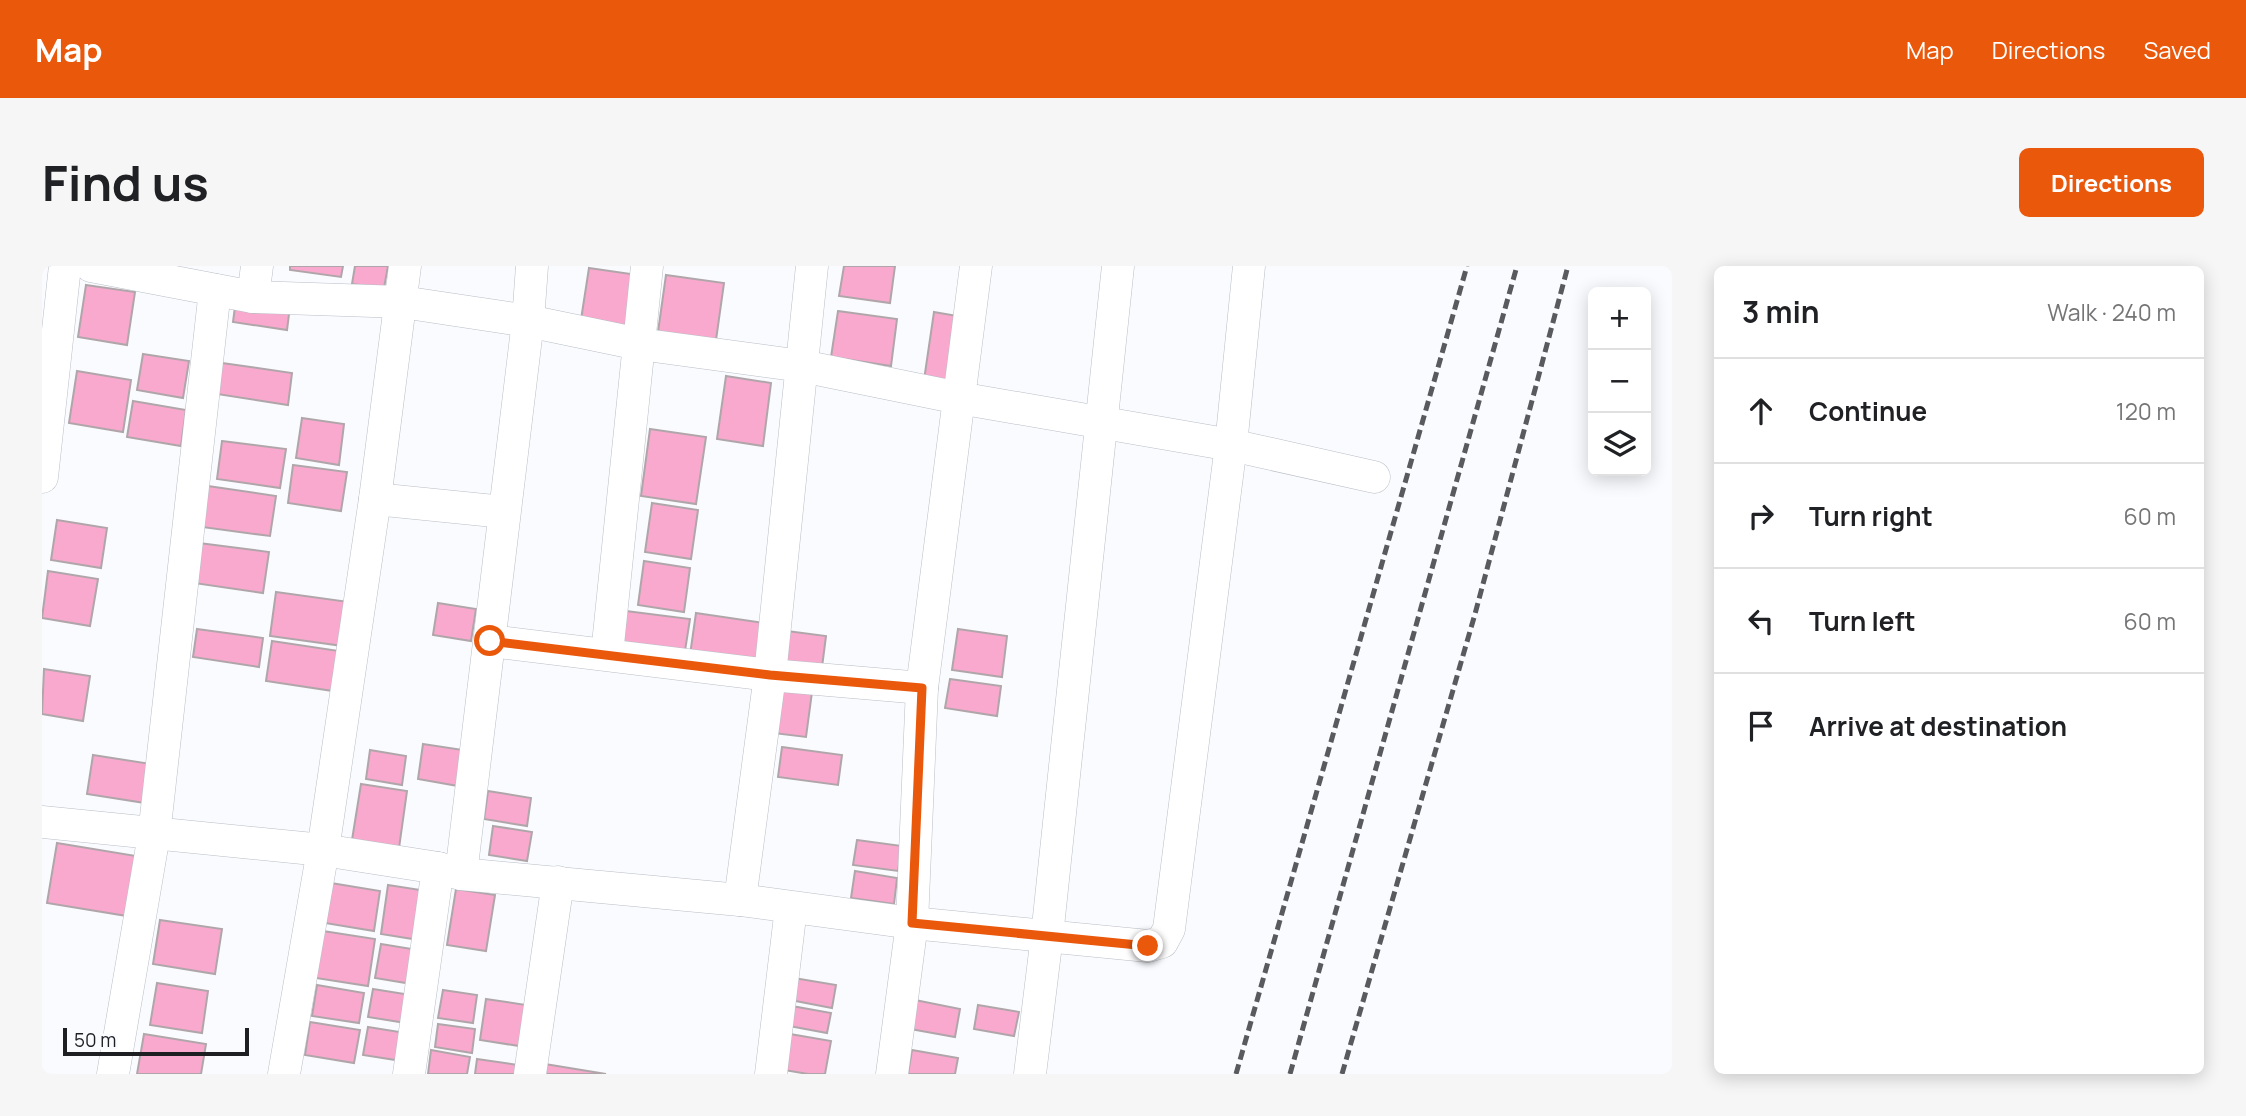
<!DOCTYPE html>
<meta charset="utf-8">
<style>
body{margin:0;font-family:Manrope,sans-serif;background:#f6f6f6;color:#202124}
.controls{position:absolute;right:21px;top:21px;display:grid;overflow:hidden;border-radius:10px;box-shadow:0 4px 18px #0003}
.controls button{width:63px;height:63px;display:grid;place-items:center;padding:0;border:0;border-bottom:2px solid #e0e0e0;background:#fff;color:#202124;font:35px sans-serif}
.scale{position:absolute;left:21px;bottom:18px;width:186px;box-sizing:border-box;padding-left:7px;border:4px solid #1d1f22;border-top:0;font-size:19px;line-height:24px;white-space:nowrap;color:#1d1f22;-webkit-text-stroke:5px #f9fbfe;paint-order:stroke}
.stop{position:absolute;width:21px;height:21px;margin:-16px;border:5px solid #ea580c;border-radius:50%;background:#fff}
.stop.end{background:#ea580c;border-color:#fff;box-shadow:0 2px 7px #0008}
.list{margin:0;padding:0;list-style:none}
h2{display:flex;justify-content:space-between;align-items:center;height:91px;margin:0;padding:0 28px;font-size:30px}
h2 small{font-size:23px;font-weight:400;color:#757577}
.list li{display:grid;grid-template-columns:46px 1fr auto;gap:21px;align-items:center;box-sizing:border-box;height:105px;padding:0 28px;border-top:2px solid #e0e0e0}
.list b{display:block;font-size:26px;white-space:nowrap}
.list em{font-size:23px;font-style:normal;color:#757577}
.icon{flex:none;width:38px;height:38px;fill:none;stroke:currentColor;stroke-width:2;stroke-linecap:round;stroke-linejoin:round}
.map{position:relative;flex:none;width:1630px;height:808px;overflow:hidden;border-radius:10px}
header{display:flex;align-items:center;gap:42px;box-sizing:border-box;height:98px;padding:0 35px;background:#ea580c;color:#fff}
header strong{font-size:33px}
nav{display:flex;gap:38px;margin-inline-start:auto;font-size:24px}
.intro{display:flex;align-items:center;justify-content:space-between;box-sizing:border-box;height:168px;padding:0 42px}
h1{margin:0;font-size:49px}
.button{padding:18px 32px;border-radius:10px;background:#ea580c;color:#fff;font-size:24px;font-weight:700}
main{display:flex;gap:42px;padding:0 42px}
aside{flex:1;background:#fff;border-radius:10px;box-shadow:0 4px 18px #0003}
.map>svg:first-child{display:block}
.building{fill:#f9a9ce;stroke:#b0a6aa;stroke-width:2}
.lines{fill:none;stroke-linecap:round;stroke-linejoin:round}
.minor-casing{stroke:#b9bec6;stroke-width:33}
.minor{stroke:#fff;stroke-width:32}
.rail{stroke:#585a5d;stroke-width:5;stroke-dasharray:10 5;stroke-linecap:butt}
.route{stroke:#ea580c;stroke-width:9}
</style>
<header>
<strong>Map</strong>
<nav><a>Map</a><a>Directions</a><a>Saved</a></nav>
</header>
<div class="intro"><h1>Find us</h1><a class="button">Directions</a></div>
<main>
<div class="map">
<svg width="1630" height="808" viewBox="0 0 1630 808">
<rect width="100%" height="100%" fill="#f9fbfe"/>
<g class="building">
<polygon points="248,0 301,0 299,11 248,4"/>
<polygon points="313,0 346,0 342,22 310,18"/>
<polygon points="802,0 853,0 848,37 797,30"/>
<polygon points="547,2 596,9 588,67 538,60"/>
<polygon points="624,9 682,17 674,74 616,66"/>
<polygon points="44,19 93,26 85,79 36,71"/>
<polygon points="194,33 248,40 245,64 191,56"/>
<polygon points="796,45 855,53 849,100 789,91"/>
<polygon points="892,46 921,51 911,119 882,114"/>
<polygon points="101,88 147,95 141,132 95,124"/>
<polygon points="180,97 250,107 246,139 175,128"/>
<polygon points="35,105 89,114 81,166 27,157"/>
<polygon points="684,110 729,117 721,180 675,173"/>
<polygon points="91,135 144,144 139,180 85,171"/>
<polygon points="260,152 302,158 297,199 254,192"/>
<polygon points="608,163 664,171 654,238 599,230"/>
<polygon points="180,175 244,183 238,222 175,213"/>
<polygon points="251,199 305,206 299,245 246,237"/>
<polygon points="166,220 234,230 228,270 160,261"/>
<polygon points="610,237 656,244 649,293 603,286"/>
<polygon points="15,254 65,262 59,302 9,294"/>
<polygon points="157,277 227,286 221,327 152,317"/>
<polygon points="602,295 648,302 642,346 596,339"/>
<polygon points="6,305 56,313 48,360 0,352"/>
<polygon points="234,326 307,336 301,380 228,370"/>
<polygon points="396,337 434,343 429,375 391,369"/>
<polygon points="584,345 648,353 642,391 579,382"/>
<polygon points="654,347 722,357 716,398 648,389"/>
<polygon points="155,363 221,372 217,401 151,391"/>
<polygon points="916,363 965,370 960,411 910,404"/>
<polygon points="745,365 784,370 779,409 739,403"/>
<polygon points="230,375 297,385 291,425 224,415"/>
<polygon points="2,403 48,410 41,455 0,448"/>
<polygon points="908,413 959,420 955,450 903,442"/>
<polygon points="738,422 770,426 764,471 731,467"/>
<polygon points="381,478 421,484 416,520 376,513"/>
<polygon points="740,481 800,489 796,519 736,511"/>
<polygon points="328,484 364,490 360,519 324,513"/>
<polygon points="51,489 109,498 103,537 45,528"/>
<polygon points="319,518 365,525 357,582 310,574"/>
<polygon points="446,525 489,532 485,560 442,553"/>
<polygon points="451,560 490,566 485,595 447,589"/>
<polygon points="815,574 860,580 856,605 811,599"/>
<polygon points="15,577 100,591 91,651 5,637"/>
<polygon points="813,605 855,612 852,638 809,632"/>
<polygon points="289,617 338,625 332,665 283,657"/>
<polygon points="346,619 385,625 377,674 339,668"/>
<polygon points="414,623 453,629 444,685 405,679"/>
<polygon points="118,654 180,663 173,708 111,698"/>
<polygon points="281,665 333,673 326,720 274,712"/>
<polygon points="339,678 376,684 370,718 333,712"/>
<polygon points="752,712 794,719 790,742 748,734"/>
<polygon points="115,717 166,725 160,767 108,759"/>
<polygon points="275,719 322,727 317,757 270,750"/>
<polygon points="331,723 369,729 364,757 326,751"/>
<polygon points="401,724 435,729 431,757 396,752"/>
<polygon points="444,733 484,739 477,780 438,774"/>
<polygon points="873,734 918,743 913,771 868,763"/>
<polygon points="936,739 977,746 972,770 932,763"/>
<polygon points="750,740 789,747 785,767 747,760"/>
<polygon points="268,756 318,764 312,797 263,789"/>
<polygon points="396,758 433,763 430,787 393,781"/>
<polygon points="326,761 364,767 360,795 321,789"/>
<polygon points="102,768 164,778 159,808 95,808"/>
<polygon points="748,768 789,775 783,808 766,808 742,804"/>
<polygon points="389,784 428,791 425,808 386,808"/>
<polygon points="870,784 916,792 913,808 866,808"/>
<polygon points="435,793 476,799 474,808 433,808"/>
<polygon points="503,798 564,808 502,808"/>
</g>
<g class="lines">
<g class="minor-casing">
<g id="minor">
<polyline points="49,0 211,31 360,36 486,55 490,0"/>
<polyline points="934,0 917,132 1189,179 1332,211"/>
<polyline points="211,31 215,0"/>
<polyline points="0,211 23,0"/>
<polyline points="333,233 462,246"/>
<polyline points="448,375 728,409 880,422"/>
<polyline points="565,388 605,0"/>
<polyline points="0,556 281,584 396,602 419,608 698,634 870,657 1106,680 1120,676 1127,663 1189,179 1207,0"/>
<polyline points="419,608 486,55 597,78 760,100 917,132 880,422 870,657 850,808"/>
<polyline points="698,634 728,409 770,0"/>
<polyline points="71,808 112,569 173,24"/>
<polyline points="242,808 281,584 333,233 363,0"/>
<polyline points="367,808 396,602"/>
<polyline points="488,808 516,616"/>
<polyline points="729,808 749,642"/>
<polyline points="988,808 1005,670 1076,0"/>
</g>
</g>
<use href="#minor" class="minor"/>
<g class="rail">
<polyline points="1194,808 1425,0"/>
<polyline points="1248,808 1475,0"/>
<polyline points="1300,808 1433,348 1526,0"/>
</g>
</g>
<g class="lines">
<polyline class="route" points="448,375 728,409 880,422 870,657 1106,680"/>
</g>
</svg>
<div class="controls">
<button>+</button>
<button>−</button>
<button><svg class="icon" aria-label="layers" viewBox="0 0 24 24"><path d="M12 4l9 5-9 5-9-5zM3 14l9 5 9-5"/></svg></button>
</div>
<div class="scale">50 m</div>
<div class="stop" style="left:448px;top:375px"></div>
<div class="stop end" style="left:1106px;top:680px"></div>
</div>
<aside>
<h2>3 min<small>Walk · 240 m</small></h2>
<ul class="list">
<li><svg class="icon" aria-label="ahead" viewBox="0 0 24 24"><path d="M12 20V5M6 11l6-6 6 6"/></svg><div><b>Continue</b></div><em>120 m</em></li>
<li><svg class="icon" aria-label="right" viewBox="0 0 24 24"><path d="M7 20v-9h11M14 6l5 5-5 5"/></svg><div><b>Turn right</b></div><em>60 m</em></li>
<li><svg class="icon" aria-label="left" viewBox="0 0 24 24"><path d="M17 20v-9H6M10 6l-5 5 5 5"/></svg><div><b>Turn left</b></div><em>60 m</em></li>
<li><svg class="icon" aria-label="arrive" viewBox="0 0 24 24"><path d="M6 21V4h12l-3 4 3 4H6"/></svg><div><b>Arrive at destination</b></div></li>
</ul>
</aside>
</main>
